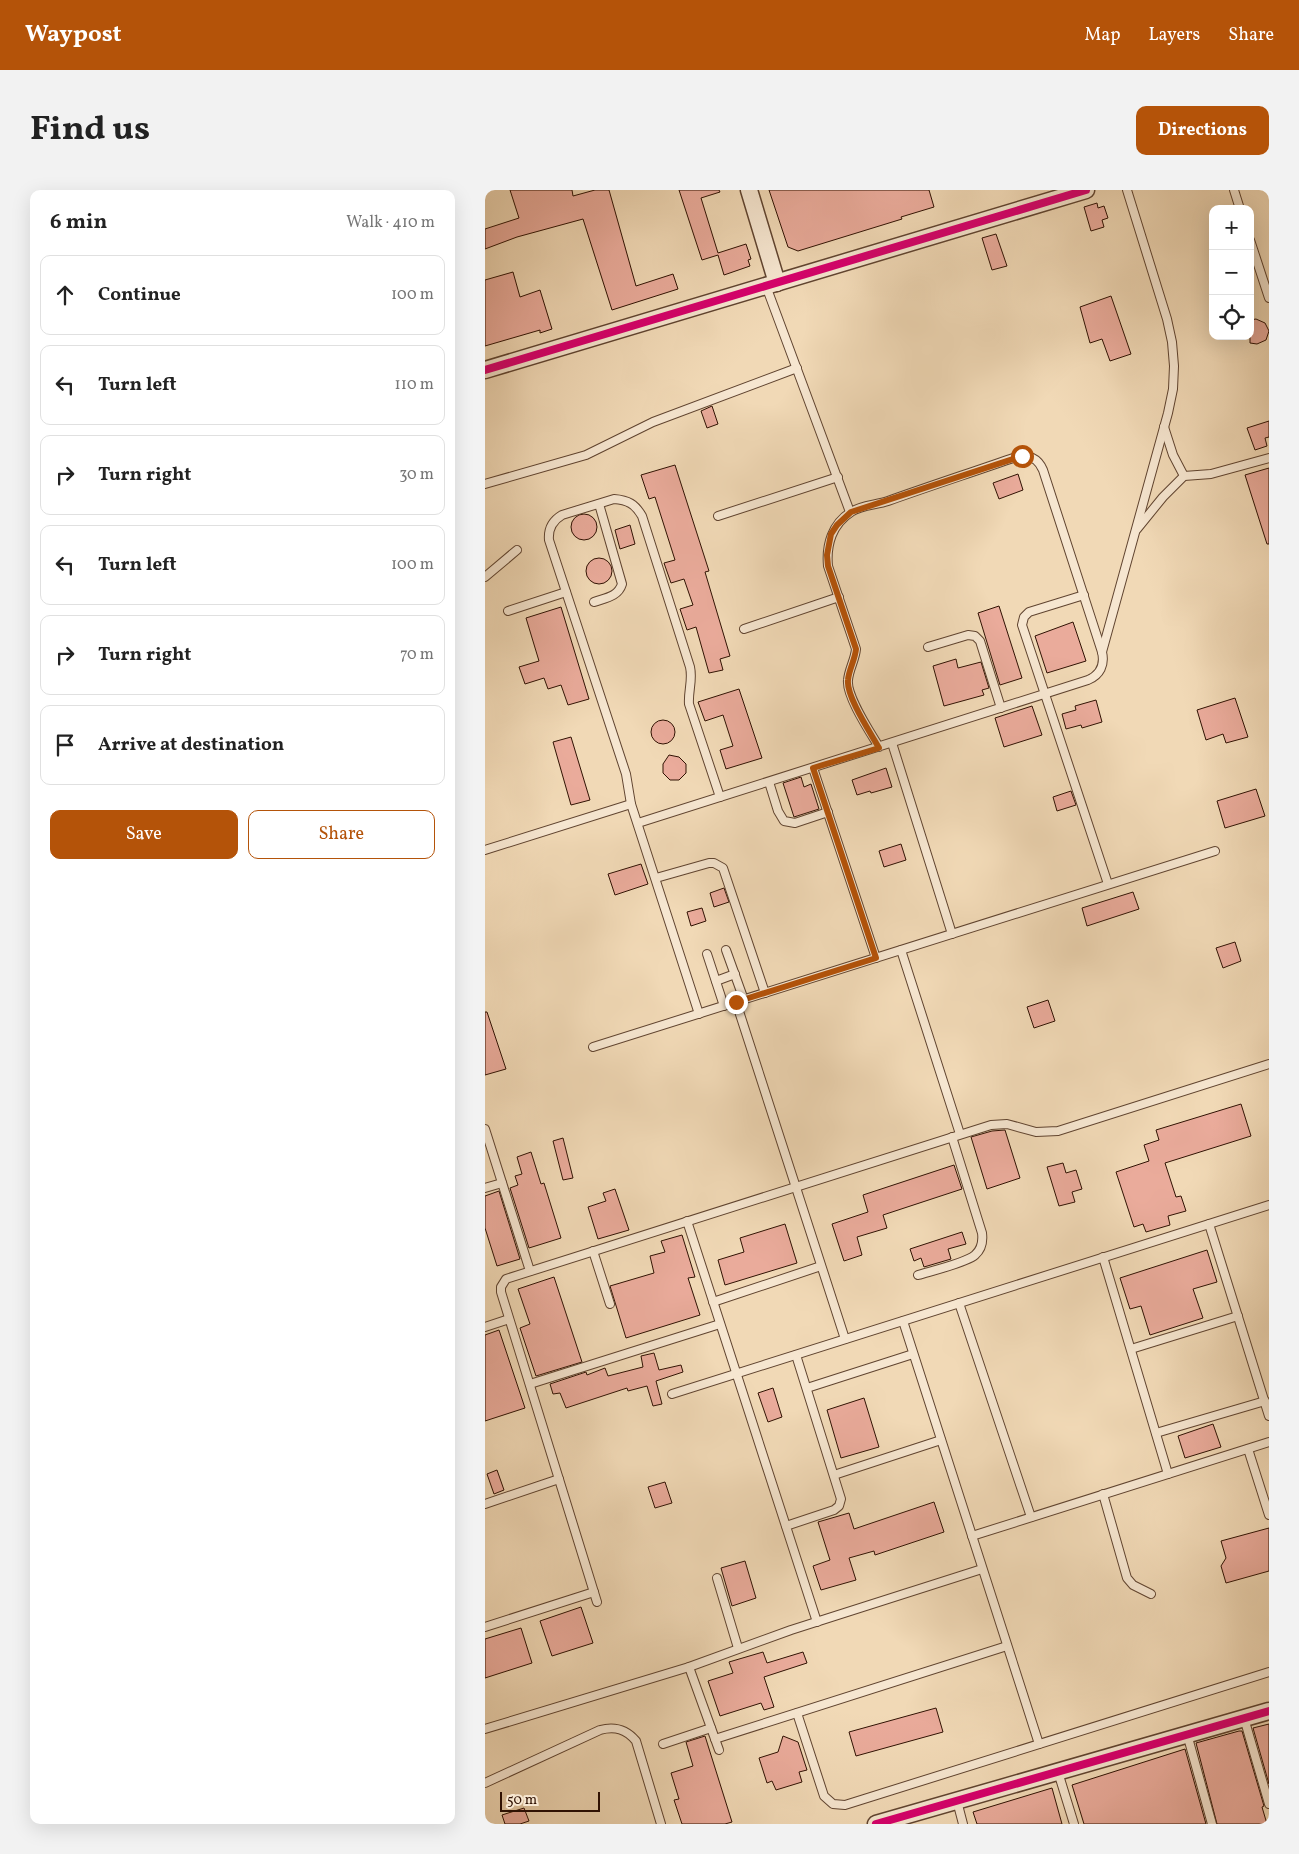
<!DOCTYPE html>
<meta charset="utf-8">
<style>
body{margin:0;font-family:Vollkorn,serif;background:#f2f2f2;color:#222}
.controls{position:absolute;right:15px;top:15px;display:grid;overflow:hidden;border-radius:10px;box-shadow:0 5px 20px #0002}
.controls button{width:45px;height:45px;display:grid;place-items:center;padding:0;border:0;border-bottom:1px solid #e0e0e0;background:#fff;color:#222;font:25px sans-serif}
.scale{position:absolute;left:15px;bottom:12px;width:100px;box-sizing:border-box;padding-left:5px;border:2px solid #301203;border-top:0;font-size:14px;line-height:18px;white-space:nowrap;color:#301203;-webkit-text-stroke:4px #f6e6d0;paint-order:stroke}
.stop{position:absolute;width:15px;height:15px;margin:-11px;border:4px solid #b45309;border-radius:50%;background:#fff}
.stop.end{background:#b45309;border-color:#fff;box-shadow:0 1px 5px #0008}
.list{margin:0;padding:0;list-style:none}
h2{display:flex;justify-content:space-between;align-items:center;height:65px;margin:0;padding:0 20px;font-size:21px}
h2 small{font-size:16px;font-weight:400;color:#767676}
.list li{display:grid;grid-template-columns:32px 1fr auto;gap:15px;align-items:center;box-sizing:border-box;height:80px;margin:0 10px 10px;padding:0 10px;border:1px solid #e0e0e0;border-radius:10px}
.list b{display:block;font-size:19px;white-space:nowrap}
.list em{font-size:16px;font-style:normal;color:#767676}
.actions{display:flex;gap:10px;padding:15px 20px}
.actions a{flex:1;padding:11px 0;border:1px solid #b45309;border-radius:10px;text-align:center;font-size:18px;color:#b45309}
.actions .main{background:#b45309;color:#fff}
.icon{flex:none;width:28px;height:28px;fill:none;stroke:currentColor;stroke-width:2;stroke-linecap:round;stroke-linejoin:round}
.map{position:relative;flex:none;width:784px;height:1634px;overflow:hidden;border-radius:10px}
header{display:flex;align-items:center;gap:30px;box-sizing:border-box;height:70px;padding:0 25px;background:#b45309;color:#fff}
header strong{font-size:24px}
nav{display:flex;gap:28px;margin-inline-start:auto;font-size:18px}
.intro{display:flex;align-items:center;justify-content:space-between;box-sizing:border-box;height:120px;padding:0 30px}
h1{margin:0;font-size:35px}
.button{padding:12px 22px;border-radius:10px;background:#b45309;color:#fff;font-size:18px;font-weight:700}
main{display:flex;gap:30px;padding:0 30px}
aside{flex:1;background:#fff;border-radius:10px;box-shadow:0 5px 20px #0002}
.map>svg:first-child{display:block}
.building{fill:#eaab9b;stroke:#301203}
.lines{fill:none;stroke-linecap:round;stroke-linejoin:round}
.service-casing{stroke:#604430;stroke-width:10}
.minor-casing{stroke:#604430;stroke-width:19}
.service{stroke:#f6e6d0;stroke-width:8}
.minor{stroke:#f6e6d0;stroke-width:16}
.cycleway-casing{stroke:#f6e6d0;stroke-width:11}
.cycleway{stroke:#d6006c;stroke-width:8}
.route{stroke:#b45309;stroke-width:6}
</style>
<header>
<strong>Waypost</strong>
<nav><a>Map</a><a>Layers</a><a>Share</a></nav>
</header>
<div class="intro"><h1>Find us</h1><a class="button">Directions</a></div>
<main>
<aside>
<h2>6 min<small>Walk · 410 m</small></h2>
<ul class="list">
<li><svg class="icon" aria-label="ahead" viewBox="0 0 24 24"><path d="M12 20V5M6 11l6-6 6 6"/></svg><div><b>Continue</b></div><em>100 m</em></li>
<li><svg class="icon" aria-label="left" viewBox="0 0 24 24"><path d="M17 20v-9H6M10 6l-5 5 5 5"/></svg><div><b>Turn left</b></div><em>110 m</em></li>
<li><svg class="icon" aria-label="right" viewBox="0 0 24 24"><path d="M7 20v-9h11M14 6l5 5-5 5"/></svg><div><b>Turn right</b></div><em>30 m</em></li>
<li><svg class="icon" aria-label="left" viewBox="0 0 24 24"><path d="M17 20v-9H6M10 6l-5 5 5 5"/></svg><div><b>Turn left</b></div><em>100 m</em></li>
<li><svg class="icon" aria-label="right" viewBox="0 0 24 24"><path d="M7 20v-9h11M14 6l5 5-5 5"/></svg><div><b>Turn right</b></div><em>70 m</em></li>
<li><svg class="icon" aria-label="arrive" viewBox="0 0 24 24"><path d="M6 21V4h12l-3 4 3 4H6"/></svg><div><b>Arrive at destination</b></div></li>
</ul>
<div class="actions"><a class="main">Save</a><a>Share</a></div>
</aside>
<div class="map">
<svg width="784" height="1634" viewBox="0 0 784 1634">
<rect width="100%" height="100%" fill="#f1d9b6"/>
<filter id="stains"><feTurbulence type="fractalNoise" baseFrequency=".004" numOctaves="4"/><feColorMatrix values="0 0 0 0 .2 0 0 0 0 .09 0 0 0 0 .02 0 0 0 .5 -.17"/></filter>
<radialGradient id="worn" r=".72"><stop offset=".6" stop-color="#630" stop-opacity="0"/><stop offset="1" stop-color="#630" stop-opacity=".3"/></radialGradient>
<g class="building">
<polygon points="25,0 87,0 88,6 110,0 124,0 151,96 188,84 193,99 127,120 98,29 32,47 0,59 0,39 34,28"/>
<polygon points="194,0 234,0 235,2 216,8 233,63 261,54 266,69 263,70 265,76 239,85 233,65 217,70"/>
<polygon points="284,0 444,0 449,17 416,27 417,29 313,61 303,57"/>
<polygon points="612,13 613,18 619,16 623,28 617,30 619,37 606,41 599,17"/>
<polygon points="511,44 522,76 507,80 497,48"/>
<polygon points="28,82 35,107 55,100 67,139 55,143 55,140 0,156 0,90"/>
<polygon points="626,106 646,164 625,171 617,149 605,153 595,117"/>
<polygon points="771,129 780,133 784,141 781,150 772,154 765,153 765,130"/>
<polygon points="227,216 233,234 222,238 216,221"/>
<polygon points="784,231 784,247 780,248 782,256 770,260 762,238"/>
<polygon points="190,275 224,381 220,382 245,466 235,469 238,480 224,483 211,437 202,440 195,419 208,415 199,389 186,393 179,373 190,370 170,307 164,309 156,285"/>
<polygon points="784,278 784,354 782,354 760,285"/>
<polygon points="533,284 538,300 514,309 508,293"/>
<circle cx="99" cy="337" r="13"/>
<polygon points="145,335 150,354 135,359 130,340"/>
<circle cx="114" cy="381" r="13"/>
<polygon points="514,416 537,488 515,495 493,423"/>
<polygon points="76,417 104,509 83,515 76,495 63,499 59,488 40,494 34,477 54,471 41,428"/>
<polygon points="588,432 601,471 562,483 550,446"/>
<polygon points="471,469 473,478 496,472 504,498 497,500 499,505 459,516 448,476"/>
<polygon points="254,499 277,568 241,579 235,560 248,556 238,525 220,531 213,512"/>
<polygon points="750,508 763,547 741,553 738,544 721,550 712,520"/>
<polygon points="611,510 617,532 597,538 596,535 581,539 577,524 591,520 590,516"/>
<polygon points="547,516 557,545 519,557 510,528"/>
<circle cx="178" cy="542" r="12"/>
<polygon points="86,547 105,610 86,615 68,552"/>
<polygon points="184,565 194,567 201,574 201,583 194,590 185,590 178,583 178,574"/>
<polygon points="401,578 407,597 386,603 385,601 372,605 367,590"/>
<polygon points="316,587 319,597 326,594 334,619 309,627 298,593"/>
<polygon points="771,599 780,626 740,638 732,611"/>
<polygon points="586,601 591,615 572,621 568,607"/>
<polygon points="416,654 421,670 399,677 394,661"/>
<polygon points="156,674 163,694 130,705 123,684"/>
<polygon points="239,698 244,712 229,717 225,703"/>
<polygon points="648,702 654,719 602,736 597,718"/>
<polygon points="217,718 221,731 206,736 202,722"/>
<polygon points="750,752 756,771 738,778 731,758"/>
<polygon points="563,810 570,831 549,838 542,817"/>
<polygon points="0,822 2,822 21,879 0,885"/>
<polygon points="756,914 766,946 680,973 691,1007 696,1006 701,1021 683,1026 685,1035 661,1042 658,1034 649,1037 631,982 664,971 659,955 674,950 671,940"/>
<polygon points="520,940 535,988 502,999 486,947 507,941"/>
<polygon points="78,948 88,988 78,990 68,951"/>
<polygon points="46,962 56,994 59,993 76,1048 44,1058 25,998 33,995 30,986 37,984 32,967"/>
<polygon points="578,973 581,983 591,980 597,999 587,1002 590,1012 574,1016 562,977"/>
<polygon points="469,975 477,999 398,1025 402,1038 372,1047 377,1065 359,1071 347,1034 383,1022 378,1005"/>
<polygon points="130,999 144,1040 113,1049 103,1017 121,1011 118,1003"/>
<polygon points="14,1001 35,1069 12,1076 0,1038 0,1006"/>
<polygon points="300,1034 312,1073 240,1095 233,1070 259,1062 255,1048"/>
<polygon points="477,1042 481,1054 463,1059 466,1069 439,1077 436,1068 429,1071 425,1059"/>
<polygon points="197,1045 210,1087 203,1088 215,1125 141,1148 125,1096 169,1083 165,1066 180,1062 176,1051"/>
<polygon points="722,1060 732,1092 708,1099 718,1128 665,1145 656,1116 645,1119 635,1088"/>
<polygon points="69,1087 97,1172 51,1186 35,1138 45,1134 33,1099"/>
<polygon points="14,1140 40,1218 0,1231 0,1145"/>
<polygon points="169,1163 174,1180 196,1175 198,1182 171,1191 177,1214 168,1216 162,1196 143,1201 142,1198 81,1218 75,1203 68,1204 65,1194 101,1182 102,1185 120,1178 123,1186 158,1177 156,1166"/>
<polygon points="288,1198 297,1227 283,1232 273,1203"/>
<polygon points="379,1208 394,1257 356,1268 342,1220"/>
<polygon points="728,1234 736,1257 700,1268 693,1246"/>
<polygon points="12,1280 19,1300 9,1304 2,1284"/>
<polygon points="180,1292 187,1313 170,1318 163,1297"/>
<polygon points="449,1312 459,1342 390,1365 389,1361 364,1368 371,1390 336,1400 328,1376 345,1370 333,1332 364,1323 369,1339"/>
<polygon points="784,1338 784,1381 741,1393 736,1376 741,1368 736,1351"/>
<polygon points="260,1371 271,1408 247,1416 236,1378"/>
<polygon points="96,1417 108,1453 67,1466 55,1431"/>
<polygon points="36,1438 47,1473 0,1488 0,1449"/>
<polygon points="278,1462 282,1473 318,1462 322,1473 279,1487 289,1517 279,1520 276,1513 235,1526 223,1491 248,1483 244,1472"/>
<polygon points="451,1518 458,1542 371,1566 364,1542"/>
<polygon points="784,1534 784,1594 768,1538"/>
<polygon points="754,1541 757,1541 779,1616 777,1617 782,1634 732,1634 711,1553"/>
<polygon points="220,1546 247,1632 240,1634 197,1634 189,1610 194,1609 186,1583 208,1576 201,1552"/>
<polygon points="298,1546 313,1552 322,1580 314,1582 317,1592 291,1600 287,1591 282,1593 274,1568 293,1562"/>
<polygon points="700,1559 721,1634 599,1634 587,1595"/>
<polygon points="567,1598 577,1634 492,1634 488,1622"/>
<polygon points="39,1618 44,1631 35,1634 20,1634 17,1625"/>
</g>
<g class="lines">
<g class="service-casing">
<g id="service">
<polyline points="749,0 755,19"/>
<polyline points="765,50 784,108"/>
<polyline points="281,96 365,322"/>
<polyline points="679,237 688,265 699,286"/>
<polyline points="0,294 101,265 168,232 312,178"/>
<polyline points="233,326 353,287"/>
<polyline points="652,339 678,307 699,286 726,284 784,268"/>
<polyline points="0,387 32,360"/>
<polyline points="599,405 544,422 539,427 537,435 623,694"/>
<path d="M109,412C120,408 133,407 137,394L114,314"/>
<polyline points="23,421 81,402"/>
<polyline points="259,439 354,407"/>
<polyline points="443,457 483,445 490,446 495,451 516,518"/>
<polyline points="617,462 683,223 688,199 689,176 687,152 682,129 642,0"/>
<polyline points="407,553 467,744"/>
<polyline points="328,578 391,768"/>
<polyline points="284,592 293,621 299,631 310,633 343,622"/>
<path d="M153,633L603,490C615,485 620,475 617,462L558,280C553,268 543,264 531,267C488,282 445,296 403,311C391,315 376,315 366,322C347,334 341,355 343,376L371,459C370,470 364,479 363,490C361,506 385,542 394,557"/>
<polyline points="0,660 146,614"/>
<polyline points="171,688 224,673 229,673 238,678 280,803"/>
<polyline points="241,760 259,810"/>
<polyline points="416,760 475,944"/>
<polyline points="222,764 239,816"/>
<polyline points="231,791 250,784"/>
<polyline points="251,812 360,1149"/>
<path d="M214,824L146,614L141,584L64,350C63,339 67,331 77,325L129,309C143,310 150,314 157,326L205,477C208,490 203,501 204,514L235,607"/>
<polyline points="108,857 730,661"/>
<polyline points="0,939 45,1081"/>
<polyline points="0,998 17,993"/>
<polyline points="202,1031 332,1432"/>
<polyline points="724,1034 784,1226"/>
<polyline points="108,1061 125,1114"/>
<polyline points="618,1067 683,1284"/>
<path d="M433,1085C446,1081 481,1073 490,1065C497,1059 498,1051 497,1043L467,947"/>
<polyline points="228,1112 336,1076"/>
<polyline points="474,1113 546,1327"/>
<polyline points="418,1131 554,1554"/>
<polyline points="0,1137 24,1129"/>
<polyline points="646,1159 753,1126"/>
<polyline points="45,1194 235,1134"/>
<polyline points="322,1198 428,1164"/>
<polyline points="187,1204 784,1015"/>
<polyline points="671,1243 780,1211"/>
<polyline points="763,1259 784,1325"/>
<polyline points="349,1285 456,1250"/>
<polyline points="618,1304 642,1388 648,1395 666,1404"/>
<polyline points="0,1314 74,1289"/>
<polyline points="301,1336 349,1320 354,1316 356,1309 311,1165"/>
<polyline points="487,1346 784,1252"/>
<polyline points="232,1388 253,1458"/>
<polyline points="112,1412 16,1102 16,1097 21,1089 506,935 522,934 551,942 573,941 784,874"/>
<polyline points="0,1437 109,1402"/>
<polyline points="204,1477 234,1560"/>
<polyline points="312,1523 339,1606 348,1614 360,1615 784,1482"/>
<polyline points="759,1528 784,1614"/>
<polyline points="0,1539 204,1477 306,1440 497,1379"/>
<polyline points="702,1544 727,1634"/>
<polyline points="230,1549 522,1456"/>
<polyline points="178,1554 226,1538"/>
<polyline points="573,1582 589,1634"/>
<path d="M0,1593L115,1540C130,1536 141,1539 151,1551L176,1634"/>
<polyline points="472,1611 478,1634"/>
</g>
</g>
<g class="minor-casing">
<g id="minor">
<polyline points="264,0 292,93"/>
<polyline points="0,180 601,0"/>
<polyline points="391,1634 784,1521"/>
</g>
</g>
<use href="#service" class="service"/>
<use href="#minor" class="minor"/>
<g class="cycleway-casing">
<g id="cycleway">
<polyline points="0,180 601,0"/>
<polyline points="391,1634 784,1521"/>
</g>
</g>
<use href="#cycleway" class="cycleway"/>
</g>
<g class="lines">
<path class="route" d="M251,812L391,768L328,578L394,558C385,542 361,506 363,490C364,479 370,470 371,459L343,376L342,365L346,344L352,335L366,322L537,266"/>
</g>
<rect width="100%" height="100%" filter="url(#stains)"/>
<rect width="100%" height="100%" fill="url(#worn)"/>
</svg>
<div class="controls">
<button>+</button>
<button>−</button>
<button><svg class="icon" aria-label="locate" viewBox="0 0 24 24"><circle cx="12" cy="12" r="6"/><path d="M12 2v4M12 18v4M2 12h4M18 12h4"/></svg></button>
</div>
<div class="scale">50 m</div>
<div class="stop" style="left:537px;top:266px"></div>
<div class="stop end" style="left:251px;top:812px"></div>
</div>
</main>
